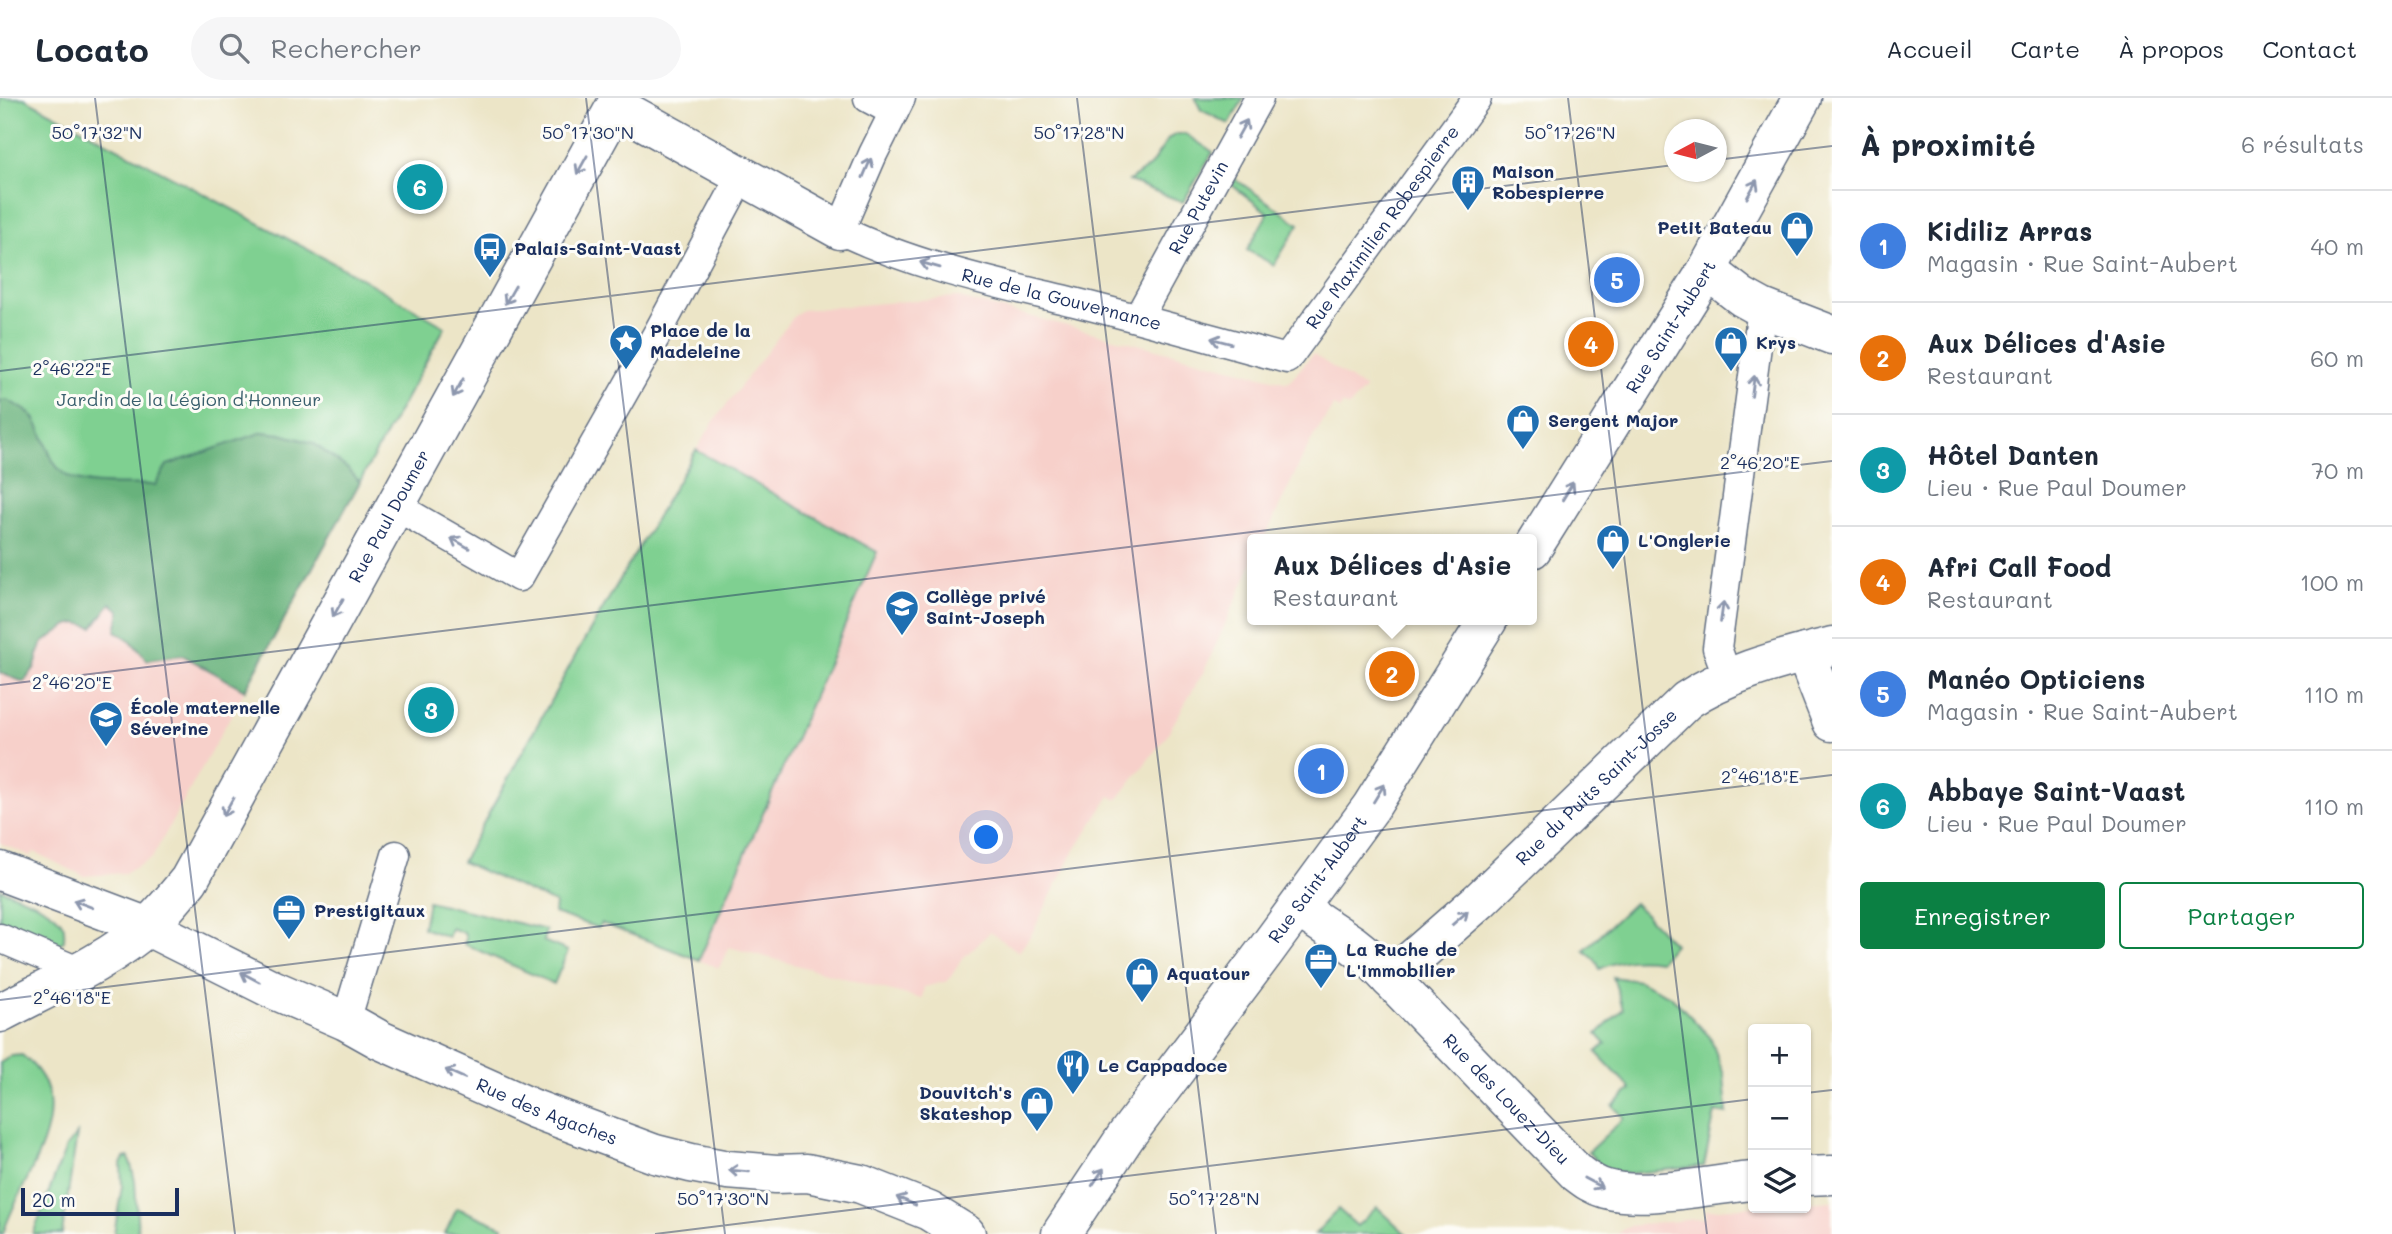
<!DOCTYPE html>
<html lang="fr">
<meta charset="utf-8">
<style>
body{margin:0;font-family:Mali,sans-serif;background:#f6f6f7;color:#1f2937}
.controls{position:absolute;right:21px;bottom:21px;display:grid;overflow:hidden;border-radius:7px;box-shadow:0 2px 5px #0004}
.controls button{width:63px;height:63px;display:grid;place-items:center;padding:0;border:0;border-bottom:2px solid #e0e1e3;background:#fff;color:#1f2937;font:35px sans-serif}
.compass{position:absolute;left:1664px;top:21px;width:63px;height:63px;border-radius:50%;background:#fff;box-shadow:0 2px 5px #0004;rotate:263deg}
.scale{position:absolute;left:21px;bottom:18px;width:158px;box-sizing:border-box;padding-left:7px;border:4px solid #1b2f5e;border-top:0;font-size:19px;line-height:24px;white-space:nowrap;color:#1b2f5e;-webkit-text-stroke:5px #fdfcf7;paint-order:stroke}
.you{position:absolute;left:987px;top:740px;width:24px;height:24px;margin:-18px;border:5px solid #fff;border-radius:50%;background:#1a73e8;box-shadow:0 0 0 10px #1a73e833}
.badge{display:grid;place-items:center;width:46px;height:46px;border-radius:50%;background:#0b8043;color:#fff;font-size:23px;font-weight:700}
.pin{position:absolute;translate:-50% -50%;border:4px solid #fff;box-shadow:0 2px 7px #0006}
.popup{position:absolute;left:1247px;top:436px;width:290px;height:91px;box-sizing:border-box;display:grid;place-content:center;border-radius:7px;background:#fff;filter:drop-shadow(0 2px 5px #0005);font-size:23px;white-space:nowrap;color:#747a83}
.popup b{font-size:26px;color:#1f2937}
.popup::after{content:'';position:absolute;left:50%;top:100%;margin-left:-14px;border:14px solid transparent;border-top-color:#fff}
.list{margin:0;padding:0;list-style:none}
h2{display:flex;justify-content:space-between;align-items:center;height:91px;margin:0;padding:0 28px;font-size:30px}
h2 small{font-size:23px;font-weight:400;color:#747a83}
.list li{display:grid;grid-template-columns:46px 1fr auto;gap:21px;align-items:center;box-sizing:border-box;height:112px;padding:0 28px;border-top:2px solid #e0e1e3}
.list b{display:block;font-size:26px;white-space:nowrap}
.list p{margin:0;font-size:23px;white-space:nowrap;color:#747a83}
.list em{font-size:23px;font-style:normal;color:#747a83}
.actions{display:flex;gap:14px;padding:21px 28px}
.actions a{flex:1;padding:16px 0;border:2px solid #0b8043;border-radius:7px;text-align:center;font-size:24px;color:#0b8043}
.actions .main{background:#0b8043;color:#fff}
.icon{flex:none;width:38px;height:38px;fill:none;stroke:currentColor;stroke-width:2;stroke-linecap:round;stroke-linejoin:round}
.map{position:relative;flex:none;width:1832px;height:1136px;overflow:hidden}
header{display:flex;align-items:center;gap:42px;box-sizing:border-box;height:98px;padding:0 35px;background:#fff;border-bottom:2px solid #e0e1e3}
header strong{font-size:33px}
nav{display:flex;gap:38px;margin-inline-start:auto;font-size:24px}
.search{width:490px;height:63px;background:#f6f6f7;display:flex;align-items:center;gap:18px;box-sizing:border-box;padding:0 24px;border-radius:38px;color:#747a83;font-size:26px}
main{display:flex}
aside{flex:1;background:#fff}
.map>svg:first-child{display:block}
.built{fill:#f7d0ca}
.green{fill:#7fd091;stroke:#4d8078;stroke-width:2}
.forest{fill:#67b27b;stroke:#41706c;stroke-width:2}
.lines{fill:none;stroke-linecap:round;stroke-linejoin:round}
.service-casing{stroke:#646f83;stroke-width:31}
.minor-casing{stroke:#646f83;stroke-width:41}
.tertiary-casing{stroke:#646f83;stroke-width:41}
.service{stroke:#fff;stroke-width:28}
.minor{stroke:#fff;stroke-width:38}
.tertiary{stroke:#fff;stroke-width:38}
.oneway{stroke:#8d97ae}
.ticks{fill:none;stroke:#1b2f5e;stroke-width:2;stroke-opacity:0.45}
.labels{text-anchor:middle;stroke-width:6;stroke-linejoin:round;paint-order:stroke}
.poi-label{font-size:18px;font-weight:bold;fill:#1b2f5e;stroke:#fdfcf7;text-anchor:start}
.street-label{font-size:18px;fill:#1b2f5e;stroke:#fdfcf7}
.park-label{font-size:18px;fill:#395f6d;stroke:#fdfcf7}
.ticks-label{font-size:18px;text-anchor:middle;fill:#1b2f5e;stroke:#fdfcf7;stroke-width:6;stroke-linejoin:round;paint-order:stroke}
</style>
<header>
<strong>Locato</strong>
<div class="search"><svg class="icon" aria-label="search" viewBox="0 0 24 24"><circle cx="10" cy="10" r="6"/><path d="M15 15l6 6"/></svg>Rechercher</div>
<nav><a>Accueil</a><a>Carte</a><a>À propos</a><a>Contact</a></nav>
</header>
<main>
<div class="map">
<svg width="1832" height="1136" viewBox="0 0 1832 1136">
<rect width="100%" height="100%" fill="#fdfcf7"/>
<filter id="ink" filterUnits="userSpaceOnUse"><feTurbulence type="fractalNoise" baseFrequency=".0143" numOctaves="2"/><feDisplacementMap in="SourceGraphic" scale="14" xChannelSelector="R" yChannelSelector="G"/><feConvolveMatrix kernelMatrix="1 2 1 2 8 2 1 2 1" color-interpolation-filters="sRGB"/></filter>
<filter id="wash" filterUnits="userSpaceOnUse"><feTurbulence type="fractalNoise" baseFrequency=".00686" numOctaves="4" result="noise"/><feDisplacementMap in="SourceGraphic" scale="28" xChannelSelector="R" yChannelSelector="G"/><feGaussianBlur stdDeviation="1.57" result="paint"/><feColorMatrix in="noise" values="0 0 0 0 0 0 0 0 0 0 0 0 0 0 0 0 0 1.4 0 .05"/><feComposite in="paint" operator="in"/></filter>
<g filter="url(#wash)">
<rect width="100%" height="100%" fill="#ece5c7"/>
<g class="built">
<polygon points="955,199 1288,285 1313,256 1365,291 1349,309 1343,306 1340,311 1333,308 1309,346 1264,441 1252,441 1252,466 1204,573 1165,640 1117,702 1110,698 1071,758 1031,837 1019,854 990,834 963,860 948,883 924,889 922,901 729,849 719,870 601,825 598,830 554,815 555,805 462,764 578,553 696,352 714,323 795,217 802,212"/>
<polygon points="159,489 182,557 245,592 152,760 125,775 84,778 34,754 30,758 0,745 0,542"/>
<polygon points="1832,1103 1832,1136 1617,1136 1628,1128 1705,1120 1706,1112 1753,1108 1806,1110 1806,1105"/>
</g>
<g class="green">
<polygon points="0,0 24,0 354,176 445,229 245,592 159,489 0,542"/>
<polygon points="1195,0 1244,0 1229,26 1201,12"/>
<polygon points="1177,36 1185,36 1213,54 1183,104 1129,83 1150,68 1169,40"/>
<polygon points="1231,78 1299,126 1274,167 1247,152 1268,115 1228,84"/>
<polygon points="696,352 877,454 699,862 601,825 598,830 554,815 555,805 462,764 578,553"/>
<path d="M0,791C17,798 55,809 63,827C65,831 64,838 64,843L54,849L17,837L0,826Z"/>
<polygon points="428,803 546,832 543,843 568,853 554,886 464,846 466,841 464,835 451,830 448,839 423,830"/>
<path d="M1634,805L1674,846L1660,863C1638,860 1620,861 1600,871L1596,863L1584,852Z"/>
<polygon points="1613,879 1639,883 1671,898 1710,939 1724,977 1727,1016 1715,1014 1704,1068 1624,1076 1603,1070 1588,1054 1624,1020 1613,1008 1631,991 1596,954 1606,946 1597,936 1623,911"/>
<path d="M22,957C87,1007 20,1079 3,1136H0V965L11,958Z"/>
<polygon points="77,1036 62,1136 33,1136 66,1049"/>
<polygon points="129,1059 135,1083 138,1136 114,1136 122,1088 121,1066 124,1060"/>
<polygon points="1377,1109 1406,1136 1315,1136 1338,1111 1357,1128"/>
<polygon points="457,1110 503,1129 500,1136 445,1136"/>
</g>
<path class="forest" d="M7,302C15,307 29,312 34,320C47,339 47,367 69,379C89,390 132,385 155,387L167,367L263,334L281,336L313,345L348,371L360,384L245,592L182,557L147,562L131,543L116,533L120,513L111,505L93,529L78,525L68,527L41,546L35,569L24,584L0,575V303Z"/>
</g>
<g filter="url(#ink)">
<g class="lines">
<g class="service-casing">
<g id="service">
<polyline points="868,0 894,14"/>
<path id="s1" d="M901,0L873,56L840,132C914,168 995,185 1074,204C1146,222 1216,242 1287,261L1477,0"/>
<path id="s2" d="M1138,220L1259,0"/>
<polyline points="394,407 519,479 657,236 742,77"/>
<polyline points="1728,580 1717,550 1762,210"/>
<polyline points="0,840 78,873"/>
<polyline points="346,923 396,757"/>
</g>
</g>
<g class="minor-casing">
<g id="minor">
<polyline points="616,8 840,132"/>
<polyline points="1707,172 1742,199 1762,210 1832,237"/>
<polyline points="1805,555 1832,624"/>
<path id="s3" d="M0,773L148,829L272,891L346,923L380,942L534,1011L655,1056L691,1065L728,1072L776,1076L807,1075L861,1086L929,1113L966,1136"/>
<path id="s4" d="M1298,810L1352,846L1372,862L1577,1075C1586,1082 1594,1088 1606,1091C1644,1102 1713,1086 1753,1083"/>
<path id="s5" d="M1390,881L1479,803L1687,602C1730,573 1783,561 1832,548"/>
<polyline points="1806,1078 1832,1077"/>
</g>
</g>
<g class="tertiary-casing">
<g id="tertiary">
<path id="s6" d="M1532,451L1707,172L1802,0"/>
<path id="s7" d="M0,915C47,890 110,863 149,827C164,813 176,798 189,782L620,0"/>
<path id="s8" d="M1061,1136L1126,1038L1264,855L1371,709L1488,522"/>
</g>
</g>
<use href="#service" class="service"/>
<use href="#minor" class="minor"/>
<use href="#tertiary" class="tertiary"/>
</g>
<defs><path id="oneway-shaft" d="M-6 0H5M1.5-3L5.5 0L1.5 3" fill="none" stroke-width="1.6" stroke-linecap="round" stroke-linejoin="round" transform="scale(1.75)"/></defs>
<g class="oneway">
<use href="#oneway-shaft" transform="translate(1242 31) rotate(-61)"/>
<use href="#oneway-shaft" transform="translate(582 67) rotate(119)"/>
<use href="#oneway-shaft" transform="translate(867 70) rotate(-67)"/>
<use href="#oneway-shaft" transform="translate(1752 91) rotate(-61)"/>
<use href="#oneway-shaft" transform="translate(930 167) rotate(-164)"/>
<use href="#oneway-shaft" transform="translate(510 197) rotate(120)"/>
<use href="#oneway-shaft" transform="translate(1221 243) rotate(-165)"/>
<use href="#oneway-shaft" transform="translate(1753 288) rotate(-82)"/>
<use href="#oneway-shaft" transform="translate(458 290) rotate(119)"/>
<use href="#oneway-shaft" transform="translate(1568 393) rotate(-58)"/>
<use href="#oneway-shaft" transform="translate(460 445) rotate(-150)"/>
<use href="#oneway-shaft" transform="translate(338 510) rotate(119)"/>
<use href="#oneway-shaft" transform="translate(1722 514) rotate(-82)"/>
<use href="#oneway-shaft" transform="translate(1379 695) rotate(-58)"/>
<use href="#oneway-shaft" transform="translate(228 709) rotate(119)"/>
<use href="#oneway-shaft" transform="translate(83 806) rotate(-159)"/>
<use href="#oneway-shaft" transform="translate(1460 820) rotate(-41)"/>
<use href="#oneway-shaft" transform="translate(250 879) rotate(-152)"/>
<use href="#oneway-shaft" transform="translate(455 976) rotate(-156)"/>
<use href="#oneway-shaft" transform="translate(739 1073) rotate(-175)"/>
<use href="#oneway-shaft" transform="translate(1098 1079) rotate(-56)"/>
<use href="#oneway-shaft" transform="translate(1593 1085) rotate(28)"/>
<use href="#oneway-shaft" transform="translate(906 1103) rotate(-157)"/>
</g>
</g>
<path class="ticks" d="M95,0L235,1136M586,0L725,1136M1077,0L1216,1136M1568,0L1707,1136M1716,62L1832,48M0,273L1674,67M0,587L1832,363M0,902L1832,677M1806,995L1832,992M655,1136L1753,1001"/>
<defs>
<g id="building-pin" transform="scale(1.75)"><path d="M0 17L-7.5 6A9.5 9.5 0 1 1 7.5 6Z" fill="#1f6fb2" stroke="#fdfcf7"/><path d="M-4-6H4V6H1V3H-1V6H-4ZM-2.5-4.3h1.7v1.8h-1.7ZM.8-4.3h1.7v1.8H.8ZM-2.5-1h1.7V.8h-1.7ZM.8-1h1.7V.8H.8Z" fill="#fff"/></g>
<g id="shop-pin" transform="scale(1.75)"><path d="M0 17L-7.5 6A9.5 9.5 0 1 1 7.5 6Z" fill="#1f6fb2" stroke="#fdfcf7"/><path d="M-5-2.5h2.3a2.7 3.5 0 0 1 5.4 0H5L5.5 6h-11ZM-1.5-2.5h3a1.5 2.3 0 0 0-3 0Z" fill="#fff"/></g>
<g id="bus-pin" transform="scale(1.75)"><path d="M0 17L-7.5 6A9.5 9.5 0 1 1 7.5 6Z" fill="#1f6fb2" stroke="#fdfcf7"/><path d="M-5-6H5V4H4V6H2V4H-2V6H-4V4H-5ZM-3.5-4V0h7V-4ZM-3.5 1.2v1.5H-2V1.2ZM2 1.2v1.5H3.5V1.2Z" fill="#fff"/></g>
<g id="sight-pin" transform="scale(1.75)"><path d="M0 17L-7.5 6A9.5 9.5 0 1 1 7.5 6Z" fill="#1f6fb2" stroke="#fdfcf7"/><path d="M0-6L1.8-2.2L6-1.7L2.9 1.2L3.7 5.4L0 3.3L-3.7 5.4L-2.9 1.2L-6-1.7L-1.8-2.2Z" fill="#fff"/></g>
<g id="school-pin" transform="scale(1.75)"><path d="M0 17L-7.5 6A9.5 9.5 0 1 1 7.5 6Z" fill="#1f6fb2" stroke="#fdfcf7"/><path d="M0-5L7-2L0 1L-7-2ZM-4 1L0 2.5L4 1V4Q0 6-4 4Z" fill="#fff"/></g>
<g id="office-pin" transform="scale(1.75)"><path d="M0 17L-7.5 6A9.5 9.5 0 1 1 7.5 6Z" fill="#1f6fb2" stroke="#fdfcf7"/><path d="M-6-3h4V-5.5h4V-3h4V5H-6ZM-1-4.5V-3h2v-1.5ZM-6 0V1H6V0Z" fill="#fff"/></g>
<g id="restaurant-pin" transform="scale(1.75)"><path d="M0 17L-7.5 6A9.5 9.5 0 1 1 7.5 6Z" fill="#1f6fb2" stroke="#fdfcf7"/><path d="M-5-6h1v4h1v-4h1v4h1v-4h1v5L-1.5 .5V6h-2V.5L-5-1ZM5-6V6H3V1.5H1.5Q1.5-4 5-6Z" fill="#fff"/></g>
</defs>
<g fill-rule="evenodd">
<use href="#building-pin" x="1468" y="84"/>
<use href="#shop-pin" x="1797" y="130"/>
<use href="#bus-pin" x="490" y="151"/>
<use href="#sight-pin" x="626" y="243"/>
<use href="#shop-pin" x="1731" y="245"/>
<use href="#shop-pin" x="1523" y="323"/>
<use href="#shop-pin" x="1613" y="443"/>
<use href="#school-pin" x="902" y="509"/>
<use href="#school-pin" x="106" y="620"/>
<use href="#office-pin" x="289" y="813"/>
<use href="#office-pin" x="1321" y="862"/>
<use href="#shop-pin" x="1142" y="876"/>
<use href="#restaurant-pin" x="1073" y="968"/>
<use href="#shop-pin" x="1037" y="1005"/>
</g>
<g class="labels">
<g class="poi-label">
<text x="1492" y="80">Maison<tspan x="1492" dy="21">Robespierre</tspan></text>
<text x="1772" y="136" text-anchor="end">Petit Bateau</text>
<text x="514" y="157">Palais-Saint-Vaast</text>
<text x="650" y="239">Place de la<tspan x="650" dy="21">Madeleine</tspan></text>
<text x="1756" y="251">Krys</text>
<text x="1548" y="329">Sergent Major</text>
<text x="1638" y="449">L'Onglerie</text>
<text x="926" y="505">Collège privé<tspan x="926" dy="21">Saint-Joseph</tspan></text>
<text x="130" y="616">École maternelle<tspan x="130" dy="21">Séverine</tspan></text>
<text x="314" y="819">Prestigitaux</text>
<text x="1346" y="858">La Ruche de<tspan x="1346" dy="21">L'immobilier</tspan></text>
<text x="1166" y="882">Aquatour</text>
<text x="1098" y="974">Le Cappadoce</text>
<text x="1012" y="1001" text-anchor="end">Douvitch's<tspan x="1012" dy="21">Skateshop</tspan></text>
</g>
<g class="street-label">
<text dy="6" stroke="none"><textPath href="#s2" startOffset="126">Rue Putevin</textPath></text>
<text dy="6" stroke="none"><textPath href="#s1" startOffset="774">Rue Maximilien Robespierre</textPath></text>
<text dy="6" stroke="none"><textPath href="#s1" startOffset="378">Rue de la Gouvernance</textPath></text>
<text dy="6" stroke="none"><textPath href="#s6" startOffset="262">Rue Saint-Aubert</textPath></text>
<text dy="6" stroke="none"><textPath href="#s7" startOffset="649">Rue Paul Doumer</textPath></text>
<text dy="6" stroke="none"><textPath href="#s5" startOffset="282">Rue du Puits Saint-Josse</textPath></text>
<text dy="6" stroke="none"><textPath href="#s8" startOffset="438">Rue Saint-Aubert</textPath></text>
<text dy="6" stroke="none"><textPath href="#s4" startOffset="284">Rue des Louez-Dieu</textPath></text>
<text dy="6" stroke="none"><textPath href="#s3" startOffset="598">Rue des Agaches</textPath></text>
</g>
<g class="park-label">
<text x="189" y="308">Jardin de la Légion d'Honneur</text>
</g>
</g>
<g class="ticks-label">
<text x="97" y="41">50°17'32"N</text>
<text x="588" y="41">50°17'30"N</text>
<text x="1079" y="41">50°17'28"N</text>
<text x="1570" y="41">50°17'26"N</text>
<text x="72" y="277">2°46'22"E</text>
<text x="1760" y="371">2°46'20"E</text>
<text x="72" y="591">2°46'20"E</text>
<text x="1760" y="685">2°46'18"E</text>
<text x="72" y="906">2°46'18"E</text>
<text x="723" y="1107">50°17'30"N</text>
<text x="1214" y="1107">50°17'28"N</text>
</g>
</svg>
<div class="controls">
<button>+</button>
<button>−</button>
<button><svg class="icon" aria-label="layers" viewBox="0 0 24 24"><path d="M12 4l9 5-9 5-9-5zM3 14l9 5 9-5"/></svg></button>
</div>
<svg class="compass" viewBox="-18 -18 36 36"><path d="M0-13l5 13h-10z" fill="#e53935"/><path d="M0 13l5-13h-10z" fill="#747a83"/></svg>
<div class="scale">20 m</div>
<div class="you"></div>
<div class="pin badge" style="left:1321px;top:673px;background:#3f7fe0">1</div>
<div class="pin badge" style="left:1392px;top:576px;background:#e8710a">2</div>
<div class="popup"><b>Aux Délices d'Asie</b>Restaurant</div>
<div class="pin badge" style="left:431px;top:612px;background:#0f9aa8">3</div>
<div class="pin badge" style="left:1591px;top:246px;background:#e8710a">4</div>
<div class="pin badge" style="left:1617px;top:182px;background:#3f7fe0">5</div>
<div class="pin badge" style="left:420px;top:89px;background:#0f9aa8">6</div>
</div>
<aside>
<h2>À proximité<small>6 résultats</small></h2>
<ul class="list">
<li><span class="badge" style="background:#3f7fe0">1</span><div><b>Kidiliz Arras</b><p>Magasin · Rue Saint-Aubert</p></div><em>40 m</em></li>
<li><span class="badge" style="background:#e8710a">2</span><div><b>Aux Délices d'Asie</b><p>Restaurant</p></div><em>60 m</em></li>
<li><span class="badge" style="background:#0f9aa8">3</span><div><b>Hôtel Danten</b><p>Lieu · Rue Paul Doumer</p></div><em>70 m</em></li>
<li><span class="badge" style="background:#e8710a">4</span><div><b>Afri Call Food</b><p>Restaurant</p></div><em>100 m</em></li>
<li><span class="badge" style="background:#3f7fe0">5</span><div><b>Manéo Opticiens</b><p>Magasin · Rue Saint-Aubert</p></div><em>110 m</em></li>
<li><span class="badge" style="background:#0f9aa8">6</span><div><b>Abbaye Saint-Vaast</b><p>Lieu · Rue Paul Doumer</p></div><em>110 m</em></li>
</ul>
<div class="actions"><a class="main">Enregistrer</a><a>Partager</a></div>
</aside>
</main>
